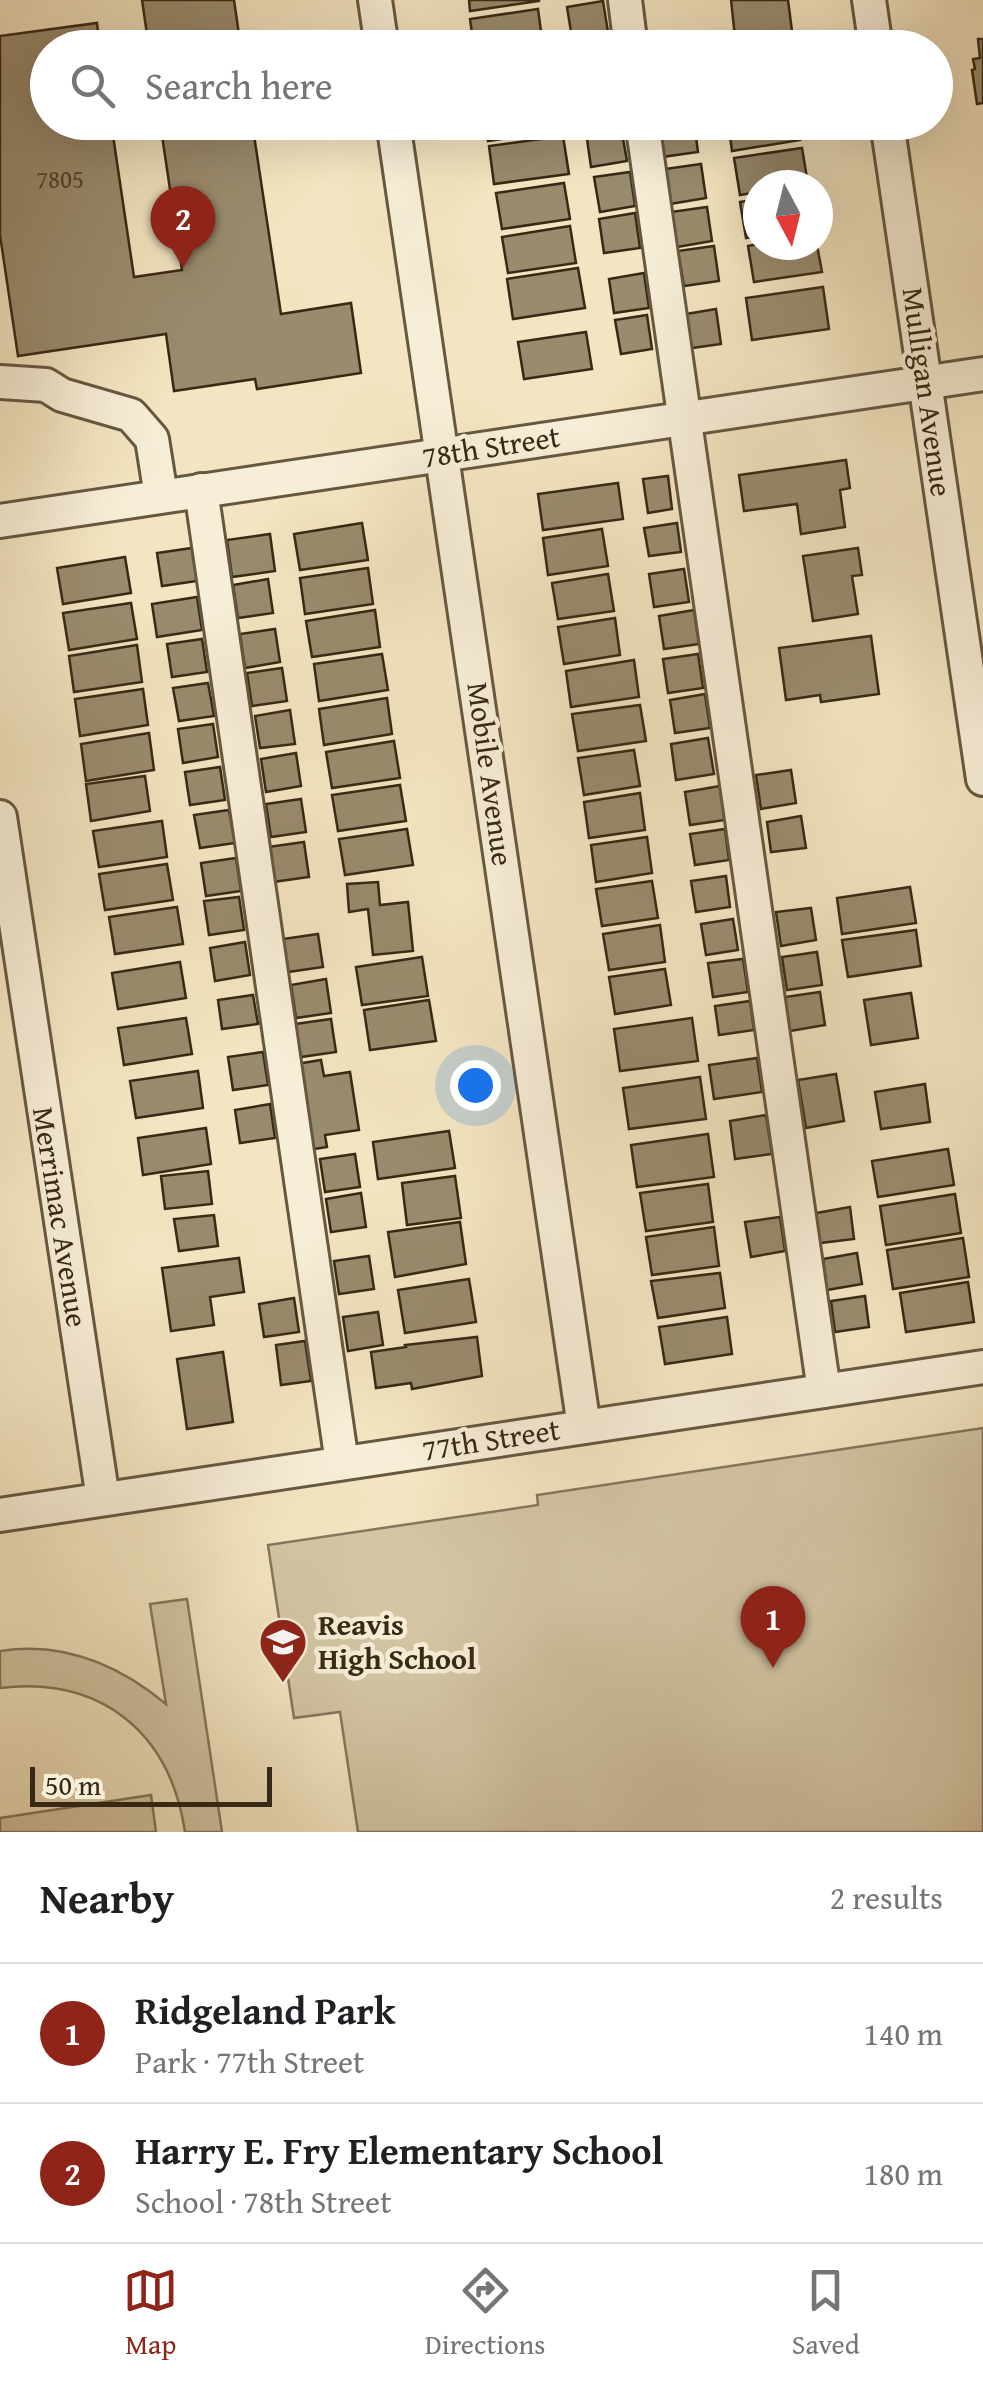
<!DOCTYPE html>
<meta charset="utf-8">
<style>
body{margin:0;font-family:"Gentium Book Plus",serif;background:#f6f6f6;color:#202124}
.compass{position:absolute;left:743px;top:170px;width:90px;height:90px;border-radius:50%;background:#fff;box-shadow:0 10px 40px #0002;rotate:173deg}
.scale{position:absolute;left:30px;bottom:25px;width:242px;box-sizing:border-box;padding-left:10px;border:5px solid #372915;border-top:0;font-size:28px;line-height:35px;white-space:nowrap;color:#372915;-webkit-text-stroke:8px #f7eed7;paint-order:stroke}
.you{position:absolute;left:475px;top:1085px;width:35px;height:35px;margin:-25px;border:8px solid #fff;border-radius:50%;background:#1a73e8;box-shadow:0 0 0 15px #1a73e833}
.badge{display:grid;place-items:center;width:65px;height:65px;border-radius:50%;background:#8f2418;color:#fff;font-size:32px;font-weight:700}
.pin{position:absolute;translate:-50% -82px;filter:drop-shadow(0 2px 5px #0008)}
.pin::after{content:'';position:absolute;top:52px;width:35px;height:30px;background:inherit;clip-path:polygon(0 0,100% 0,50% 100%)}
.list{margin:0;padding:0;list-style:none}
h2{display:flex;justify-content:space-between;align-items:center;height:130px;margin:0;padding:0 40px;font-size:42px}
h2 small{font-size:32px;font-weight:400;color:#757577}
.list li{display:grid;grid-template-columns:65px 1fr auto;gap:30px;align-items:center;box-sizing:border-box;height:140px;padding:0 40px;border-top:2px solid #e0e0e0}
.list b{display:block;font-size:38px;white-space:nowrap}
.list p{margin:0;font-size:32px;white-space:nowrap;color:#757577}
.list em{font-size:32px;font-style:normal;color:#757577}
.icon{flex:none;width:55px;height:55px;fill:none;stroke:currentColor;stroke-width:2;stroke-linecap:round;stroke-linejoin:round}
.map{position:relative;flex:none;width:983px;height:1832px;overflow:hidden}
.search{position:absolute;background:#fff;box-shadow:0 10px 40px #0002;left:30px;right:30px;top:30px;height:110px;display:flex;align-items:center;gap:25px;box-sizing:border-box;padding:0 35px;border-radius:55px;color:#757577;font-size:38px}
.sheet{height:410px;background:#fff}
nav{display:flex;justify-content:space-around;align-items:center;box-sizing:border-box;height:140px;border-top:2px solid #e0e0e0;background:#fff;font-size:28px;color:#757577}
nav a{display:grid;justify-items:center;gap:5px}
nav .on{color:#8f2418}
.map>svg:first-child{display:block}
.green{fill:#d3c5a4;stroke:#85775c;stroke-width:2.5}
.building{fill:#998b6e;stroke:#372915;stroke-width:2.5}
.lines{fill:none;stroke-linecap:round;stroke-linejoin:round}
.minor-casing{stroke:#665840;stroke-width:38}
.minor{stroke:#f7eed7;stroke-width:32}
.labels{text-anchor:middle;stroke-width:9;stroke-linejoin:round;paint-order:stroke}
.number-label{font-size:25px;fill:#50422b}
.street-label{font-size:30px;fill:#372915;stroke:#f7eed7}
.poi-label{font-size:30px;font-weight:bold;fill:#372915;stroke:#f7eed7;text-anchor:start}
</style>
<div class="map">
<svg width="983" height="1832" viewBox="0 0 983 1832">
<rect width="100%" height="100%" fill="#f3e5c1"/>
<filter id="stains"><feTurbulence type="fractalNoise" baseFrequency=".002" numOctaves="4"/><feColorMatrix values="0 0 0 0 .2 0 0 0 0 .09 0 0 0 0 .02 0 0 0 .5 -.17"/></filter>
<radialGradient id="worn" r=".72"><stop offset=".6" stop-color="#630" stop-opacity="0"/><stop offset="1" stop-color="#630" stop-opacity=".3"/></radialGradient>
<g class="green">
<polygon points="983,1428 983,1832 358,1832 340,1712 294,1718 268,1545 538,1505 537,1495"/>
<path d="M187,1599L222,1832H185C170,1732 101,1676 0,1688V1651C63,1641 119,1665 166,1704L150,1604Z"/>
<polygon points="151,1795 156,1832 0,1832 0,1818"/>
</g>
<g class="building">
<polygon points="142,0 234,0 241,48 149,48"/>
<polygon points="469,0 539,0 539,1 470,11"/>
<polygon points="731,0 788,0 793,39 736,46"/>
<polygon points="603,1 608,32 572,38 567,7"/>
<polygon points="538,9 543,46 474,48 470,19"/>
<polygon points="97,23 100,48 48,48 48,122 111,122 134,277 182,270 160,122 252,122 281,314 351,303 361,373 257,389 255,379 174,391 166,334 18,356 0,235 0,36"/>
<polygon points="679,32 682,48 645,48 644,37"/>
<polygon points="609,38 610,48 574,48 573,44"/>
<polygon points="978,39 983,39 983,103 977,104 972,70 975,69 973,59 980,58"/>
<polygon points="485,122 561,122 562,130 488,141"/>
<polygon points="657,122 694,122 698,152 662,157"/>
<polygon points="728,122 797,122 800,140 732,151"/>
<polygon points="621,127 627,161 591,167 586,132"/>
<polygon points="563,136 569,174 494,184 489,146"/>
<polygon points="802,148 808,184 758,185 758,192 740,195 734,158"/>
<polygon points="701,164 706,198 670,204 665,169"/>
<polygon points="630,172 635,206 600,212 594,177"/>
<polygon points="564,183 570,219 502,229 496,193"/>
<polygon points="758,199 758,236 746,238 740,202"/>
<polygon points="707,207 712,241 677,247 671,212"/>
<polygon points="635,213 640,248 604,253 599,219"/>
<polygon points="570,226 576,263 508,273 502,237"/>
<polygon points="758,244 817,245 822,272 754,282 748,246"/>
<polygon points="714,246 719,281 684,286 678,251"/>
<polygon points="578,268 585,308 513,319 507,279"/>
<polygon points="644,273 649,308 614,313 609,279"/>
<polygon points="823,287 829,329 752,340 746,298"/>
<polygon points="716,309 721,344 685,349 680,315"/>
<polygon points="647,315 652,349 621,354 615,320"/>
<polygon points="586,332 592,369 524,379 518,342"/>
<polygon points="846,460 850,488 840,490 845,527 801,534 797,504 744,511 739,475"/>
<polygon points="668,476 672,509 648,513 643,479"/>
<polygon points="618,483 623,519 543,530 538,494"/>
<polygon points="362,523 368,560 300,570 294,534"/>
<polygon points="677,523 681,552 649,556 644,528"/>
<polygon points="602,529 608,566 548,575 543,538"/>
<polygon points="270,534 275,571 232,577 227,540"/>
<polygon points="192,548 197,581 162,586 157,553"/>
<polygon points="858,548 862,575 852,576 858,614 813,621 803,556"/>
<polygon points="125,557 131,593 63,604 57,568"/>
<polygon points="368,568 373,604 305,614 300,578"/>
<polygon points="684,569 689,602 654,607 649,574"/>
<polygon points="608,574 614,611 558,619 552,583"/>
<polygon points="268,579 273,613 238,618 233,585"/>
<polygon points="197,597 202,630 157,637 152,604"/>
<polygon points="131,603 137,639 69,650 63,613"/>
<polygon points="375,610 380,647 312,657 306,621"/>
<polygon points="694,610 699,644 664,649 659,616"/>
<polygon points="615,618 620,655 564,664 558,627"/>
<polygon points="275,629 280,662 245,668 240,634"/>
<polygon points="871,636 879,694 821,702 820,695 786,700 779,648"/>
<polygon points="202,639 207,672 172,677 167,644"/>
<polygon points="137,645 142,682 74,692 69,656"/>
<polygon points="382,654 388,690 319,701 314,664"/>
<polygon points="698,654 703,688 668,693 663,659"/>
<polygon points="634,660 639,697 571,707 566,671"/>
<polygon points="282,668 287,701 252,706 247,673"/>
<polygon points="208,683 214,716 179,721 173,688"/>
<polygon points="143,689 148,725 80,736 75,699"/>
<polygon points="705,694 710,728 675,733 670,700"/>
<polygon points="387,698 392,734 324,745 319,709"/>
<polygon points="640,705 646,741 578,751 572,714"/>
<polygon points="290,710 295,744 260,748 255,716"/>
<polygon points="213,724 218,757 183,763 178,729"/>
<polygon points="149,733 154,770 86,781 81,744"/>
<polygon points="708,738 714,774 676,780 671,744"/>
<polygon points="394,741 400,778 332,788 326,752"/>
<polygon points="634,750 640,786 584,795 578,758"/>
<polygon points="296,753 301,786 266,792 261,759"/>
<polygon points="220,767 225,800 190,805 185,772"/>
<polygon points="791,770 796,803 761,809 756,775"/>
<polygon points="145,776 150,811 91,821 86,784"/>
<polygon points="400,785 406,821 338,831 332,795"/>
<polygon points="720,786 725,820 690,825 685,792"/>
<polygon points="640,793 645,830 589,838 584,802"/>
<polygon points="301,799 306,832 271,837 266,804"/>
<polygon points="229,810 235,843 200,848 194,815"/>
<polygon points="801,816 806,848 771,852 767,822"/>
<polygon points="162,821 167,857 99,867 93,831"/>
<polygon points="407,829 413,865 345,875 339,839"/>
<polygon points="725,829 729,860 695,865 690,834"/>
<polygon points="647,837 652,873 596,882 591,845"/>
<polygon points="304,842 309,877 273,882 268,847"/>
<polygon points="236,858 241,891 206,896 201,863"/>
<polygon points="167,864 173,900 105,910 99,874"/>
<polygon points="726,876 730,907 696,912 691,881"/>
<polygon points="652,881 658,918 602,926 596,889"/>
<polygon points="378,882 380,905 408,902 413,951 373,955 368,909 349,912 347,884"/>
<polygon points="910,887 916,923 842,934 837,898"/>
<polygon points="239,897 244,930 209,935 204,901"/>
<polygon points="177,907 183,944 115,954 109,917"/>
<polygon points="811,908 816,940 781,946 776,912"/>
<polygon points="733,919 738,950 706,955 701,924"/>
<polygon points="660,925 665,962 609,970 603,934"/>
<polygon points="916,930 921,966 848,977 842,940"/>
<polygon points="318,934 323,967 288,972 283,939"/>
<polygon points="245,942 250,975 215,981 210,948"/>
<polygon points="817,952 822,985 787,990 782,957"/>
<polygon points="422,957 428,996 362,1005 356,967"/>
<polygon points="743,959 748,992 713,997 708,963"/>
<polygon points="180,962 186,998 118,1009 112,973"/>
<polygon points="665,969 671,1005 615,1014 609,977"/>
<polygon points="326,979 331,1013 296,1018 291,985"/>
<polygon points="820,992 825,1025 790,1031 785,997"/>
<polygon points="911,993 918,1038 871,1045 864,1000"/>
<polygon points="253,995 258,1024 222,1029 218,1000"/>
<polygon points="429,1000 436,1041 370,1050 364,1010"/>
<polygon points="750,1001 754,1030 719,1035 715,1006"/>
<polygon points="186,1018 192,1054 124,1065 118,1028"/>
<polygon points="692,1018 698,1061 620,1071 614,1029"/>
<polygon points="331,1019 336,1052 301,1057 295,1024"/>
<polygon points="263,1052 268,1085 233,1090 228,1057"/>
<polygon points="757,1058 762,1092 714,1099 709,1065"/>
<polygon points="321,1060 324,1076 350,1072 359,1130 325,1135 327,1147 308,1150 296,1064"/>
<polygon points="198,1071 203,1108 136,1118 130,1081"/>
<polygon points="836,1074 844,1121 806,1128 798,1080"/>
<polygon points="700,1077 706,1119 629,1129 623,1088"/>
<polygon points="925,1084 930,1122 881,1129 875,1092"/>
<polygon points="270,1104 275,1138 240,1143 235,1110"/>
<polygon points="766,1115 772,1154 735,1159 730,1121"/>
<polygon points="206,1128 211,1164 143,1175 138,1138"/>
<polygon points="449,1131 455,1168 378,1179 373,1142"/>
<polygon points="708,1134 714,1177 637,1187 631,1145"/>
<polygon points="948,1149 954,1185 878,1197 872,1161"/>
<polygon points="355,1154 360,1187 325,1192 320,1159"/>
<polygon points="208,1171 212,1204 165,1209 161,1176"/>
<polygon points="455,1176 461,1218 407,1225 402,1183"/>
<polygon points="708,1184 713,1222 646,1231 640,1193"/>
<polygon points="361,1193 366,1227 331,1232 326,1199"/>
<polygon points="955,1194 961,1233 886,1245 880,1206"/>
<polygon points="850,1207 854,1239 820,1243 816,1213"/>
<polygon points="214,1215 218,1246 179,1251 174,1219"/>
<polygon points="780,1217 785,1251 751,1257 745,1222"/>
<polygon points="460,1222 466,1264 395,1277 388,1232"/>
<polygon points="714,1227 719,1266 652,1275 646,1237"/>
<polygon points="963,1238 969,1277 893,1289 887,1250"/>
<polygon points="857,1253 862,1284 827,1290 823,1259"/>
<polygon points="369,1256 374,1289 339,1294 334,1261"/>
<polygon points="239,1258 244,1292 210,1297 214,1325 171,1331 162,1268"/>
<polygon points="720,1273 725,1308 658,1318 651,1281"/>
<polygon points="469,1279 476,1322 405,1333 398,1290"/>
<polygon points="968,1282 974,1322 906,1332 900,1293"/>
<polygon points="865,1296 869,1327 835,1332 831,1301"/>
<polygon points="294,1298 299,1332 264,1337 259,1304"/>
<polygon points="378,1312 383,1345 348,1351 343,1317"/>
<polygon points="727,1317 732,1354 665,1364 659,1327"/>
<polygon points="477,1337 482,1376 412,1389 411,1383 376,1388 371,1352 406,1347 405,1345"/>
<polygon points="305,1341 311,1381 281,1385 276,1345"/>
<polygon points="223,1352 233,1422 187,1429 177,1359"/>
</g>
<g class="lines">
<g class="minor-casing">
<g id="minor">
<polyline points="375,0 382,48"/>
<polyline points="625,0 631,48"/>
<polyline points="869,0 876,48"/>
<polyline points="393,122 584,1427"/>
<polyline points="642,122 824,1391"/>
<polyline points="887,122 983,779"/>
<polyline points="0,382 46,385 62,395 131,415 152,439 161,496"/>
<polyline points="201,490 342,1463"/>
<polyline points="0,521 983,374"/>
<polyline points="0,817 103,1499"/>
<polyline points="0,1515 983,1367"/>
</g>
</g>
<use href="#minor" class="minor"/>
</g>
<defs>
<g id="school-pin" transform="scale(2.5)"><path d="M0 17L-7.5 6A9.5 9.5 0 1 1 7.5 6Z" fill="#8f2418" stroke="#f7eed7"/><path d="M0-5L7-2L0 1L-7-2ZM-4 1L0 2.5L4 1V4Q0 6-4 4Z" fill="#fff"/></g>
</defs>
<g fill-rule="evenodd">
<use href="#school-pin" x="283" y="1642"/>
</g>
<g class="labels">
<g class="number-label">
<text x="60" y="188">7805</text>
</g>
<g class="street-label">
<text transform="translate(927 392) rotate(82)" y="10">Mulligan Avenue</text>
<text transform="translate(491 447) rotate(-9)" y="10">78th Street</text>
<text transform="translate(490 774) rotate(82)" y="10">Mobile Avenue</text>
<text transform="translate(60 1217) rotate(81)" y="10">Merrimac Avenue</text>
<text transform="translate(491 1440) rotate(-9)" y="10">77th Street</text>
</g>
<g class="poi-label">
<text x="318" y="1635">Reavis<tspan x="318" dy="34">High School</tspan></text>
</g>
</g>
<rect width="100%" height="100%" filter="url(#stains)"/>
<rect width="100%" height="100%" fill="url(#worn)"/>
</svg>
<svg class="compass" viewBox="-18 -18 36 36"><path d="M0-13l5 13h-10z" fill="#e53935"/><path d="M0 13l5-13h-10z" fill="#757577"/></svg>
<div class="scale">50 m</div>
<div class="you"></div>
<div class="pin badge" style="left:773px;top:1668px">1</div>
<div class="pin badge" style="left:183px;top:268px">2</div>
<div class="search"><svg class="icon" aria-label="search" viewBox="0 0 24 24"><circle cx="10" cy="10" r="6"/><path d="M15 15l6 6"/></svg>Search here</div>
</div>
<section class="sheet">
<h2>Nearby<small>2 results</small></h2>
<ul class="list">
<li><span class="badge">1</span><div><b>Ridgeland Park</b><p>Park · 77th Street</p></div><em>140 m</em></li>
<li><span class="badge">2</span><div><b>Harry E. Fry Elementary School</b><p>School · 78th Street</p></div><em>180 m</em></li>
</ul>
</section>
<nav>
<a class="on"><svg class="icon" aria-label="map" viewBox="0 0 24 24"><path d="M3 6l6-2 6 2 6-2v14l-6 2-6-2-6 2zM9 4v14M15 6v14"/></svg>Map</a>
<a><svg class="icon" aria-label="directions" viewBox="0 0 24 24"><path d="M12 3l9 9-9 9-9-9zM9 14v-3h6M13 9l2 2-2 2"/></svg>Directions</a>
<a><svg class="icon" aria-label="saved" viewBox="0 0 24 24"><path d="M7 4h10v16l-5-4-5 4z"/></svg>Saved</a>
</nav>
